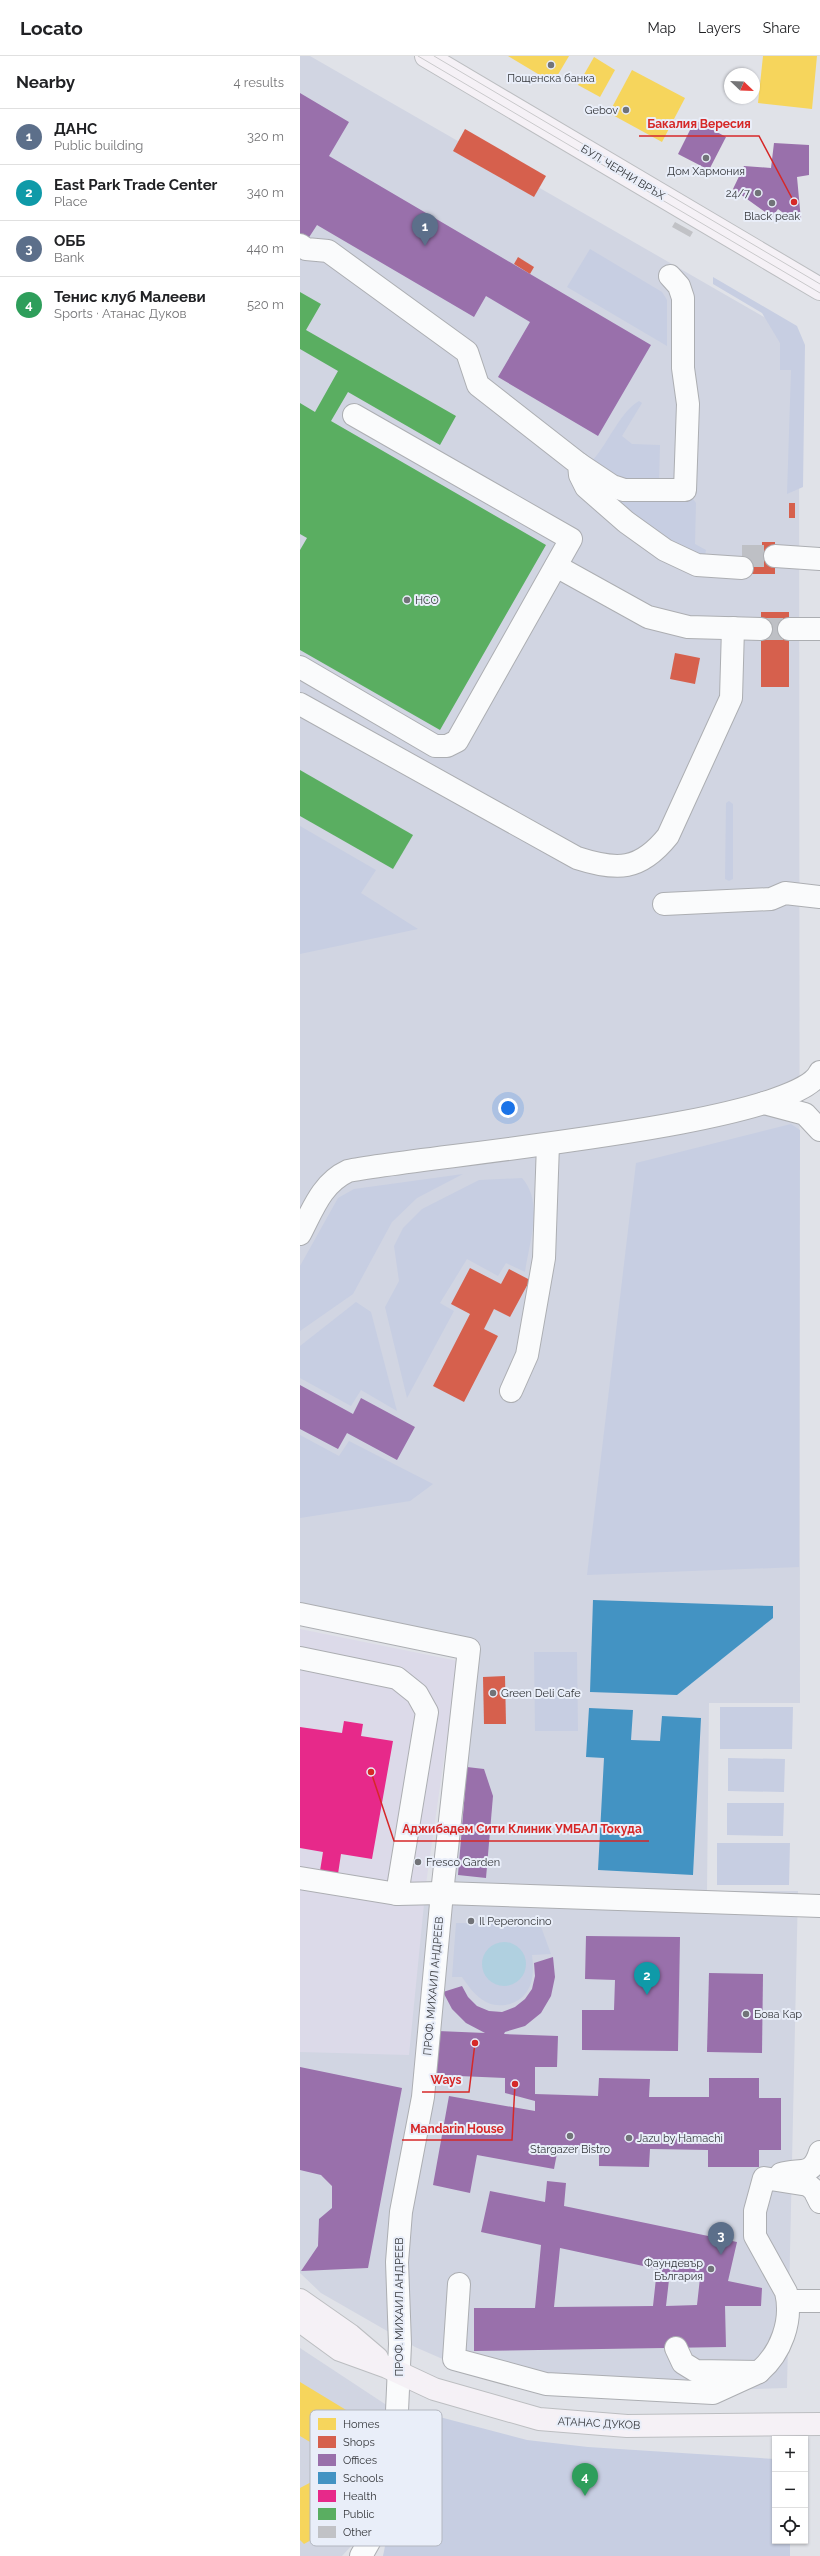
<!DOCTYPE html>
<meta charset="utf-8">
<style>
body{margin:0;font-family:Raleway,sans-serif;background:#f6f6f6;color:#202124}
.controls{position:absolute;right:12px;bottom:12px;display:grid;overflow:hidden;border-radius:0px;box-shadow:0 1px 3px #0004}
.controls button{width:36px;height:36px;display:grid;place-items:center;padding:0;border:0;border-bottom:1px solid #e0e0e0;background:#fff;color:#202124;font:20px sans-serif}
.compass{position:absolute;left:424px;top:12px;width:36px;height:36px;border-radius:50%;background:#fff;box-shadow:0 1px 3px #0004;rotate:113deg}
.you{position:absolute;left:208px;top:1052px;width:14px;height:14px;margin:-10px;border:3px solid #fff;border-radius:50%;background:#1a73e8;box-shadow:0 0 0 6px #1a73e833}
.badge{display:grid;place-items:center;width:26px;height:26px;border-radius:50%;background:#b45309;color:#fff;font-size:13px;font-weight:700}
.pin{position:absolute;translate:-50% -33px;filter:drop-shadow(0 1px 2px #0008)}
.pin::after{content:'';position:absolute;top:21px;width:14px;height:12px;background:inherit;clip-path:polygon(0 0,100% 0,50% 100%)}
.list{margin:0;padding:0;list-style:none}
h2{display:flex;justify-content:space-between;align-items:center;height:52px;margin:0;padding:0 16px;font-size:17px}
h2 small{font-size:13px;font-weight:400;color:#757577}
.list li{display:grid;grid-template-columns:26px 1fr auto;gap:12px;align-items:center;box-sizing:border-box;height:56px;padding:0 16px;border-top:1px solid #e0e0e0}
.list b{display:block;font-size:15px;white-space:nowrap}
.list p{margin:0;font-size:13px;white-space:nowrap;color:#757577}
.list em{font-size:13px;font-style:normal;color:#757577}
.icon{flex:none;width:22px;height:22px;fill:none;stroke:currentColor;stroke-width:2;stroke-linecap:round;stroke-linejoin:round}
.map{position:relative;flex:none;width:520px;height:2500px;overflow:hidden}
header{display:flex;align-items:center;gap:24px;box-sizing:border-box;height:56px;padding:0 20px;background:#fff;border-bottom:1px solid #e0e0e0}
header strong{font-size:19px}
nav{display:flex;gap:22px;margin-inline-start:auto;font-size:14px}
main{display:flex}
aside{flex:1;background:#fff}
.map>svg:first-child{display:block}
.built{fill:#d1d5e2}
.medical{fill:#dcdae9}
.green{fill:#c7cee2}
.water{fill:#b0d0e0}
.homes{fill:#f6d55c}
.shops{fill:#d6604d}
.offices{fill:#9970ab;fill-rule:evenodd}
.schools{fill:#4393c3}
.health{fill:#e7298a}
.public{fill:#5aae61}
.building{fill:#c1c2c6}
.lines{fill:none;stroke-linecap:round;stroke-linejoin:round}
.minor-tunnel{stroke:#bec0c5;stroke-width:22;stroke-dasharray:22 11;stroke-linecap:butt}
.minor-casing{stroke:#acaeb2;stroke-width:24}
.major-casing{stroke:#bcbec1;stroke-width:24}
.minor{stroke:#fafbfc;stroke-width:22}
.major{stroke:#f5f1f6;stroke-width:22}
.tram{stroke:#c9c9cb;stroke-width:1}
.poi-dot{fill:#717378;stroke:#e9eef9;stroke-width:1.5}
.labels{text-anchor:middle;stroke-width:4;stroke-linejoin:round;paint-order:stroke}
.poi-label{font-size:11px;fill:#35373b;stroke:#e9eef9;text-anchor:start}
.street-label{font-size:11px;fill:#35373b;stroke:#e9eef9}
.key{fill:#e9eef9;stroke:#b3b7c0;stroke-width:1}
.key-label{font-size:11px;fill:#35373b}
.leader{fill:none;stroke:#d62828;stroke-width:1.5}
.callout-dot{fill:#d62828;stroke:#e9eef9;stroke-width:1.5}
.callout-label{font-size:12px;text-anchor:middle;font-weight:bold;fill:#d62828;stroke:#e9eef9;stroke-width:4;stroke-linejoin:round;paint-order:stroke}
</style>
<header>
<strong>Locato</strong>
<nav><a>Map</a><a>Layers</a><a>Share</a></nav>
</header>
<main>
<aside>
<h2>Nearby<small>4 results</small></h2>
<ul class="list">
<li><span class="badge" style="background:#5c6f8a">1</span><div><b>ДАНС</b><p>Public building</p></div><em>320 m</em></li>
<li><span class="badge" style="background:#0f9aa8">2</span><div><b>East Park Trade Center</b><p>Place</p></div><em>340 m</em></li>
<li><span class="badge" style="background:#5c6f8a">3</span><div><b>ОББ</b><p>Bank</p></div><em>440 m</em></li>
<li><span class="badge" style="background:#2e9e5b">4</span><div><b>Тенис клуб Малееви</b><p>Sports · Атанас Дуков</p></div><em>520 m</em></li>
</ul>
</aside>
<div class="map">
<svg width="520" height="2500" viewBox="0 0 520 2500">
<rect width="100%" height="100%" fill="#e0e2e8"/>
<g class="built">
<polygon points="0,0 10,0 499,281 500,1647 409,1647 407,1835 498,1835 487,2332 278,2338 184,2321 115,2291 21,2237 0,2217 0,1912 11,1835 150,1847 177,1593 0,1557"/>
<polygon points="0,2292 91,2352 77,2449 64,2476 42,2500 0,2500"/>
</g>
<polygon class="medical" points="0,1573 158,1605 126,1828 109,1999 0,1996"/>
<g class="green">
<polygon points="290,193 362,236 367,244 367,290 267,231"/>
<polygon points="413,221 497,270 505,289 503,431 487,438 491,314 480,314 480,287 462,257 413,228"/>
<path d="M339,345L342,347L322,380L332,388L360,389L359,427H326L298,412L293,404C309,386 320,356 339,345Z"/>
<polygon points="309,440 338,443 393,443 396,447 395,488 406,494 405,500 384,495"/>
<polygon points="429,745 433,748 433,823 429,825 425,823 426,747"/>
<polygon points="0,770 76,814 61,837 118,873 0,898"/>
<polygon points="491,1068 500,1074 499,1511 287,1519 336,1107"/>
<polygon points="163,1118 117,1142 92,1166 53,1238 0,1275 0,1210 38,1142 54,1133"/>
<path d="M222,1122C244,1146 229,1187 225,1216L206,1207L198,1220L167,1203L140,1247L154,1255L107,1342L85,1251L99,1225L94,1190L103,1172L122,1153L179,1124Z"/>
<polygon points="56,1246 71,1256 97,1355 61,1334 51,1350 0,1322 0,1290"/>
<polygon points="0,1379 39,1400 49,1385 133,1428 110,1445 0,1462"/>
<polygon points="277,1596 278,1675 235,1675 234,1596"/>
<polygon points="420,1651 493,1651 492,1693 420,1693"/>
<polygon points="428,1702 485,1703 484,1736 428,1735"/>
<polygon points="427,1747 484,1747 483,1780 427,1779"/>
<polygon points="417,1787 490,1787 489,1829 417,1829"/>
<path d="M156,1867L240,1868L251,1898L232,1899C235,1920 232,1941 210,1948C203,1950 193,1950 186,1946C175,1940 169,1931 162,1921H152Z"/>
<polygon points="113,2354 227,2384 288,2391 475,2403 475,2485 490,2485 490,2500 83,2500"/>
</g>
<circle class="water" cx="204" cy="1908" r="22"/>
<g class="homes">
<polygon points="208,0 269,0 253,27"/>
<polygon points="463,0 517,0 512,53 458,47"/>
<polygon points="294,1 315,14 300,41 278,29"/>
<polygon points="332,14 385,42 362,86 309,57"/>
<polygon points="0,2326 61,2363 68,2372 68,2378 64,2388 58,2438 61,2449 60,2455 51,2463 39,2463 41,2467 4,2488 0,2484 0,2432 17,2423 13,2418 11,2406 20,2392 0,2380"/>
</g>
<g class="shops">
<polygon points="165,73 246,120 234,141 153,95"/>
<polygon points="218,201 234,211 230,218 214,208"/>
<rect x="489" y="447" width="6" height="15"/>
<polygon points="462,486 475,486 475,518 442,518 442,493 462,493"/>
<rect x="461" y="556" width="28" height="75"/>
<polygon points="375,597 400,602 395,628 370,623"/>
<polygon points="170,1212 201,1228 209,1213 230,1224 210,1261 194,1253 184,1273 198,1280 164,1346 133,1330 170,1258 151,1248"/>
<polygon points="205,1620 206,1668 184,1668 183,1621"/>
</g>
<g class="offices">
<polygon points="0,37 49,66 29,100 351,289 298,380 198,321 230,266 186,240 174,261 17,169 6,186 0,183"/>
<polygon points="395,64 426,81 409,114 378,98"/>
<polygon points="474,87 509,89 509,119 497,121 501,164 494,165 478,153 472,161 433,133 444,110 471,112"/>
<polygon points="0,1329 53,1358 61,1342 115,1371 97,1404 47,1377 38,1393 0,1373"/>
<polygon points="167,1711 184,1713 193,1740 186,1822 158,1819"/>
<polygon points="286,1880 380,1881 378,1995 282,1994 282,1954 314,1954 315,1924 285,1923"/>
<polygon points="253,1901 255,1921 251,1940 241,1957 225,1970 205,1976 204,1978 258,1980 257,2011 235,2011 235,2038 298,2040 299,2022 350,2023 349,2041 409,2041 409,2022 459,2022 459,2042 481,2042 481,2094 459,2094 459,2111 408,2111 408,2094 350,2093 349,2111 299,2110 299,2091 258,2092 254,2113 177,2099 170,2137 133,2129 149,2040 235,2055 235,2045 205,2037 205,2022 136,2019 138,1975 185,1977 166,1967 152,1953 143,1936 162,1930 168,1941 177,1950 189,1955 202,1956 215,1951 225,1943 232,1933 235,1920 234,1907"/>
<polygon points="409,1917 463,1918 462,1997 407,1996"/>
<polygon points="0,2011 102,2032 68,2212 1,2215 18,2190 19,2163 32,2152 32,2130 21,2119 0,2114"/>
<path d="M247,2125L266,2127L264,2150L437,2186L428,2225L462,2232L461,2250H425L426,2291L174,2295V2252H235L241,2189L181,2176L190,2135L245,2146ZM260,2192L357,2213L353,2250L254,2251ZM370,2215L400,2222L397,2249L366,2250Z"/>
</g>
<g class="schools">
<polygon points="293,1544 473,1550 473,1562 377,1639 290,1636"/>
<polygon points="289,1652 333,1654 331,1684 360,1685 362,1660 401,1662 393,1819 298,1814 304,1702 286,1701"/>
</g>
<polygon class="health" points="44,1665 63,1668 61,1680 93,1685 72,1803 41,1798 38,1818 20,1815 23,1796 0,1792 0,1671 42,1677"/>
<g class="public">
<polygon points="0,236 21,248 6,274 156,360 140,389 48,336 31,365 246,489 140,674 0,594 0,494 7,482 0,478 0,347 15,356 38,315 0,293"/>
<polygon points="0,714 113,779 93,813 0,760"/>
</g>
<polygon class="building" points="375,166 393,176 390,181 372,171"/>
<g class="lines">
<g class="minor-tunnel">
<polyline points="442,500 475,500"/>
<polyline points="461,573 489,573"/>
</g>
<g class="minor-casing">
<g id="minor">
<polyline points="0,189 6,193 28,195 167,296 178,329 279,408 280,419 286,431 326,466 365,494 397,509 442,512"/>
<polyline points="279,408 312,430 324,434 385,434 388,348 383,312 383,242 379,230 370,220"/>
<polyline points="475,500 520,503"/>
<polyline points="256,510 348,561 388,571 461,573"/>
<polyline points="489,573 520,573"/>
<polyline points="0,611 135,690 147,690 157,685 271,483 54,359"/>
<path d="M0,648L277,802C317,815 340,815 368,780L431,642L433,572"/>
<polyline points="364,848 471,843 485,837 520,841"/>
<polyline points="464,1047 505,1058 520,1074"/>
<path d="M0,1178C13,1153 22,1127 48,1115C118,1100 496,1070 520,1016"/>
<polyline points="211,1335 227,1299 244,1202 248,1088"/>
<polyline points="0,1558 169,1593 142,1837 123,2041 101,2156 97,2206 100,2288 97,2355 83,2450 74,2477 61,2500"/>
<polyline points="0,1602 97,1622 117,1638 127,1656 97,1838"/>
<polyline points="0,1822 97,1838 142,1837 520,1850"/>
<path d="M481,2118C500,2112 512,2122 520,2096"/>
<polyline points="159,2228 154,2303 246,2328 413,2337 459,2316"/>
<polyline points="488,2245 520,2245"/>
<path d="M376,2292L383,2307L396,2315L459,2316C481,2297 493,2265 486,2236L455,2180V2155L464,2122L508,2129L514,2134L520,2146"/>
</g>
</g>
<g class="major-casing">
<g id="major">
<polyline points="126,0 520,233"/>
<polyline points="0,2244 50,2279 77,2302"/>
<polyline points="0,2265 40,2294 87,2311 134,2333 239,2363 327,2370 520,2368"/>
</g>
</g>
<use href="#minor" class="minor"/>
<use href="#major" class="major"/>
<g class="tram">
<polyline points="118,0 520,237"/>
<polyline points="134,0 520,228"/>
</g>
</g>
<g class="poi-dot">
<circle cx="251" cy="9" r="4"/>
<circle cx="326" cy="54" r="4"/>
<circle cx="406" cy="102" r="4"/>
<circle cx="458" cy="137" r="4"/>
<circle cx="472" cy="147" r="4"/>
<circle cx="107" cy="544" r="4"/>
<circle cx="193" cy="1637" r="4"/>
<circle cx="118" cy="1806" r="4"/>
<circle cx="171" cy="1865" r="4"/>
<circle cx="446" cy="1958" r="4"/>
<circle cx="270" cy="2080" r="4"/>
<circle cx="329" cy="2082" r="4"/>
<circle cx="411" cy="2213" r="4"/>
</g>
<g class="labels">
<g class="poi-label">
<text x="251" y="26" text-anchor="middle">Пощенска банка</text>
<text x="318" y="58" text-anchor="end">Gebov</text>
<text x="406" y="119" text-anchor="middle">Дом Хармония</text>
<text x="450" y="141" text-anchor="end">24/7</text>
<text x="472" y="164" text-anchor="middle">Black peak</text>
<text x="115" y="548">НСО</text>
<text x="201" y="1641">Green Deli Cafe</text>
<text x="126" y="1810">Fresco Garden</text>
<text x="179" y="1869">Il Peperoncino</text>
<text x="454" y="1962">Бова Кар</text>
<text x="337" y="2086">Jazu by Hamachi</text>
<text x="270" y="2097" text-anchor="middle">Stargazer Bistro</text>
<text x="403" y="2211" text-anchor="end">Фаундевър<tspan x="403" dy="13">България</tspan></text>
</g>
<g class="street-label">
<text transform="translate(323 116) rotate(31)" y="4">БУЛ. ЧЕРНИ ВРЪХ</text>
<text transform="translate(133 1930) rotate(-85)" y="4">ПРОФ. МИХАИЛ АНДРЕЕВ</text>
<text transform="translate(99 2251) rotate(-90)" y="4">ПРОФ. МИХАИЛ АНДРЕЕВ</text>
<text transform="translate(299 2367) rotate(3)" y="4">АТАНАС ДУКОВ</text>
</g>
</g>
<rect x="10" y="2354" width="132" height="136" rx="6" class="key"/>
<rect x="18" y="2362" width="18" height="12" fill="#f6d55c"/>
<rect x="18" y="2380" width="18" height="12" fill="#d6604d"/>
<rect x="18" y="2398" width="18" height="12" fill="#9970ab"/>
<rect x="18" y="2416" width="18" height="12" fill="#4393c3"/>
<rect x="18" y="2434" width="18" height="12" fill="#e7298a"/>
<rect x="18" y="2452" width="18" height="12" fill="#5aae61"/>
<rect x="18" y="2470" width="18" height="12" fill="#c1c2c6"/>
<g class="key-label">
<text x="43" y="2372">Homes</text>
<text x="43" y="2390">Shops</text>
<text x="43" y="2408">Offices</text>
<text x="43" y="2426">Schools</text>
<text x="43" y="2444">Health</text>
<text x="43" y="2462">Public</text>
<text x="43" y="2480">Other</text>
</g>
<path class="leader" d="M494 146L459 80H339M71 1716L94 1785H349M175 1987L169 2036H122M215 2028L212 2084H102"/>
<g class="callout-dot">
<circle cx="494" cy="146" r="4"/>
<circle cx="71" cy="1716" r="4"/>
<circle cx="175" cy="1987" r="4"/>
<circle cx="215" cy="2028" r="4"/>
</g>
<g class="callout-label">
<text x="399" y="72">Бакалия Вересия</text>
<text x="222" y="1777">Аджибадем Сити Клиник УМБАЛ Токуда</text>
<text x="146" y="2028">Ways</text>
<text x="157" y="2077">Mandarin House</text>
</g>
</svg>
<div class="controls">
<button>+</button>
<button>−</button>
<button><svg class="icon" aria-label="locate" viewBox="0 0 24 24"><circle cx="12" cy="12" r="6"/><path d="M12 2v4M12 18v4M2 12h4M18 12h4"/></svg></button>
</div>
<svg class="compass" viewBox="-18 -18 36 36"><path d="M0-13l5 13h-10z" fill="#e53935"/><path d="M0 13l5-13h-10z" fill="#757577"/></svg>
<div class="you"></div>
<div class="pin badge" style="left:125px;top:190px;background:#5c6f8a">1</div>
<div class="pin badge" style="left:347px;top:1939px;background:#0f9aa8">2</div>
<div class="pin badge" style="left:421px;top:2199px;background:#5c6f8a">3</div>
<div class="pin badge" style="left:285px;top:2440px;background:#2e9e5b">4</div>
</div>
</main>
